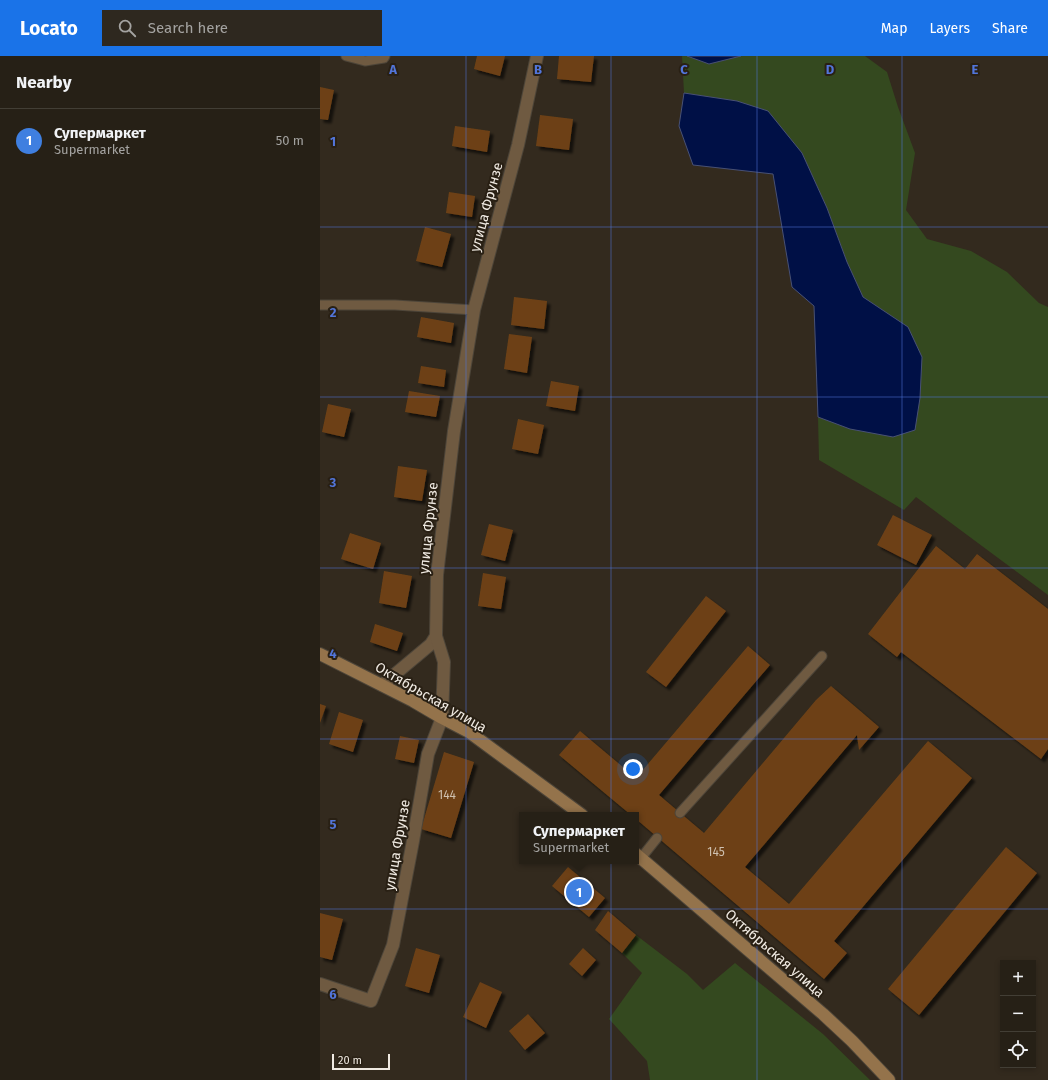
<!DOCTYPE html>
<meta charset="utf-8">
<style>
body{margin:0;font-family:"Fira Sans",sans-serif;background:#2e281f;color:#f1f3f6}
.controls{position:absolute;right:12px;bottom:12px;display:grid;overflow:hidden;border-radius:0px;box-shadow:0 2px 6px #0003}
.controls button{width:36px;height:36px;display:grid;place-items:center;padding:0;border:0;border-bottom:1px solid #423e35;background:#262016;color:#f1f3f6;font:20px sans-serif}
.scale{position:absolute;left:12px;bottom:10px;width:58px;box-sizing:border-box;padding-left:4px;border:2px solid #f0eae2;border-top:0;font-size:11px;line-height:14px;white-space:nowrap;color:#f0eae2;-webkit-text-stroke:3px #292014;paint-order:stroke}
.you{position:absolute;left:313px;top:713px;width:14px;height:14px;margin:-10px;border:3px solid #fff;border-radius:50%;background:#1a73e8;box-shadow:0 0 0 6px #1a73e833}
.badge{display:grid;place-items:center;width:26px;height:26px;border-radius:50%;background:#1a73e8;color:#fff;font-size:13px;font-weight:700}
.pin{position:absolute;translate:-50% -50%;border:2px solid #fff;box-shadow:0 1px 4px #0006}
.popup{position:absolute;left:199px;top:756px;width:120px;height:52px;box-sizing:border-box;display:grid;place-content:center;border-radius:0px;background:#262016;filter:drop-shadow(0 1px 3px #0005);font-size:13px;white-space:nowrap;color:#a4a3a1}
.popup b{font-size:15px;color:#f1f3f6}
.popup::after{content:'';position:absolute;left:50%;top:100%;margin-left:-8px;border:8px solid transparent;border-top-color:#262016}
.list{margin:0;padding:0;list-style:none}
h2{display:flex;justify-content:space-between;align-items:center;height:52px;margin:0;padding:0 16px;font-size:17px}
h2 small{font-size:13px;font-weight:400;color:#a4a3a1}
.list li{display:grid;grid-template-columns:26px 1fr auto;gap:12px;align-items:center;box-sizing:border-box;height:64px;padding:0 16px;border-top:1px solid #423e35}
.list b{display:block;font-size:15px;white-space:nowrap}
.list p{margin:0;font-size:13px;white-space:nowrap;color:#a4a3a1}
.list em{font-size:13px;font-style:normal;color:#a4a3a1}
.icon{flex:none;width:22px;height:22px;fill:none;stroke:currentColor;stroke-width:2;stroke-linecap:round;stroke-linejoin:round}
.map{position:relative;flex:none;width:728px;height:1024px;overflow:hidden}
header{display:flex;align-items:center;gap:24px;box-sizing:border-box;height:56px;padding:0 20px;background:#1a73e8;color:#fff}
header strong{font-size:19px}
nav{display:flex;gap:22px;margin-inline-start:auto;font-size:14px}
.search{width:280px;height:36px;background:#2e281f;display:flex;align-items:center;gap:10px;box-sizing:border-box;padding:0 14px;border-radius:0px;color:#a4a3a1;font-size:15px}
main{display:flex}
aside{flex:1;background:#262016}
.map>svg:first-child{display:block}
.green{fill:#34491f}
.water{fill:#001046;stroke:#485175}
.building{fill:#6d4116;filter:url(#shadow)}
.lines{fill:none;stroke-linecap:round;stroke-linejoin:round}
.lane-casing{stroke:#4d4539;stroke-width:11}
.street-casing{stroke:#4d4539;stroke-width:14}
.secondary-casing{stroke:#4d4539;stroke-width:14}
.lane{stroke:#6f5a41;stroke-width:9}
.street{stroke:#6f5a41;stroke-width:12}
.secondary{stroke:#94734b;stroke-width:12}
.grid{fill:none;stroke:#5275da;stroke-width:1;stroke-opacity:0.55}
.labels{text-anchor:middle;stroke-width:4;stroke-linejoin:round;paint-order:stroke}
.number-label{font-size:12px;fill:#cfc0af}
.street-label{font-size:14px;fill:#f0eae2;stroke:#292014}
.grid-label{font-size:13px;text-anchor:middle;font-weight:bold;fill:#5275da;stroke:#292014;stroke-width:4;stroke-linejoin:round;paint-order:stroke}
</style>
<header>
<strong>Locato</strong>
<div class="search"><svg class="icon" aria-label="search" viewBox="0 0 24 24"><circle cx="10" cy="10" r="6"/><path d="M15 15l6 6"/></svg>Search here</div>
<nav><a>Map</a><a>Layers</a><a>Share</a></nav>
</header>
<main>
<aside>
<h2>Nearby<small></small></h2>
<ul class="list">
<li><span class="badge" style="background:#3f7fe0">1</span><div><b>Супермаркет</b><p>Supermarket</p></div><em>50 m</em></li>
</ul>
</aside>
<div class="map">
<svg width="728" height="1024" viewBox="0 0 728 1024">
<defs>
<filter id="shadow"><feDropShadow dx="3.5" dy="3.5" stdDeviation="1" flood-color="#0009"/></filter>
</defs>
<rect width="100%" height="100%" fill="#332a1e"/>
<g class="green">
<polygon points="362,0 367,0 389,8 421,0 545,0 567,16 578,51 595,97 586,154 607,183 651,195 687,216 719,247 728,251 728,539 596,441 584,454 499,404 498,361 530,373 588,271 543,241 527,206 507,152 482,97 417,45 364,37"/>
<polygon points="316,879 367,918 383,934 415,907 503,978 550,1024 330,1024 327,1005 289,963 322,917 302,897"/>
</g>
<g class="water">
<polygon points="367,0 421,0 389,8"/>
<polygon points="364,37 417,45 448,55 482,97 507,152 527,206 543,241 588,271 602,301 600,342 595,374 573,381 530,373 498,361 494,250 472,231 453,118 373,109 359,70"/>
</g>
<g class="building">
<polygon points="157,0 185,0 180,20 154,13"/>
<polygon points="239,0 274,0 271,26 237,23"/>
<polygon points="0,31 14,34 8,64 0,63"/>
<polygon points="220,59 253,63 249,94 216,90"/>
<polygon points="135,70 170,75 167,96 132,90"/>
<polygon points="129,136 155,140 152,161 126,157"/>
<polygon points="105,171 131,178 122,211 96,205"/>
<polygon points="194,241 227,245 224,273 191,269"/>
<polygon points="101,261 134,267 131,287 97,281"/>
<polygon points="189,278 212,281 207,317 184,313"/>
<polygon points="101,310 126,314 124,331 98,327"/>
<polygon points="231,325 259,330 255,355 226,350"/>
<polygon points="89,335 120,340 116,361 85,356"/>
<polygon points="8,348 31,353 24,381 2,376"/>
<polygon points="198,363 224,369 218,398 192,393"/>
<polygon points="78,410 107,414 102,445 74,441"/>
<polygon points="573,459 612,479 596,509 557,489"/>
<polygon points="169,468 193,474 185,505 161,499"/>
<polygon points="30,477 61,487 53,513 21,503"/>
<polygon points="616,490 645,513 657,498 728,553 728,693 721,703 581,596 577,601 548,578"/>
<polygon points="64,515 92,520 86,552 59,547"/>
<polygon points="163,517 186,521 181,553 158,550"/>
<polygon points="386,540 406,555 346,631 326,616"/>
<polygon points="55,568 83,577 77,595 50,586"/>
<polygon points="428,590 450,609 339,739 384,777 496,644 511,630 559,671 539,694 537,679 425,811 469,848 608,685 652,722 514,885 527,897 504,923 316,763 316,759 311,759 239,699 260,675 316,722"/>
<polygon points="0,648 6,650 0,667"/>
<polygon points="19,656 43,664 33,696 9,688"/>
<polygon points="80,680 99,684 94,707 75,703"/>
<polygon points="124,696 154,706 131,782 101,773"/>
<polygon points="686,791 717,817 599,959 568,933"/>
<polygon points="248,811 285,842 269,861 232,830"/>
<polygon points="288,855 316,879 302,897 275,874"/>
<polygon points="0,857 23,863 12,904 0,901"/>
<polygon points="96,892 120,899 109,937 85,930"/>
<polygon points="263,892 276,904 262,920 249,908"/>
<polygon points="160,926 182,936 166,972 143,961"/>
<polygon points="208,958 225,977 205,994 189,975"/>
</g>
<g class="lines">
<g class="lane-casing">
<g id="lane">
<polyline points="26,0 45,5 64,2 65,0"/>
<polyline points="0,249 75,249 154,254"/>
<polyline points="360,757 502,600"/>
<polyline points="321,802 337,782"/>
</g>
</g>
<g class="street-casing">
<g id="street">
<polyline points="62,629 111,588 116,580"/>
<polyline points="0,928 51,945 73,889 93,785 108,698 122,662 124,606 116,580 117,519 134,375 154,254 198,89 217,0"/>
</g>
</g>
<g class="secondary-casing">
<g id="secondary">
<polyline points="0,598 93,645 122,662 149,676 262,759"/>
<polyline points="316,798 503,958 532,985 569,1024"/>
</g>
</g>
<use href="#lane" class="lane"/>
<use href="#street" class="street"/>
<use href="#secondary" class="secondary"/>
</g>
<path class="grid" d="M146,0V1024M291,0V1024M437,0V1024M582,0V1024M0,171H728M0,341H728M0,512H728M0,683H728M0,853H728"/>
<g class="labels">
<g class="number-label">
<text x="127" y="743">144</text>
<text x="396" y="800">145</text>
</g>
<g class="street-label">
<text transform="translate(166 151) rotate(-75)" y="5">улица Фрунзе</text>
<text transform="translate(108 472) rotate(-84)" y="5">улица Фрунзе</text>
<text transform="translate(111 641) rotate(30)" y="5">Октябрьская улица</text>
<text transform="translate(77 789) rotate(-80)" y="5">улица Фрунзе</text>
<text transform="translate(455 897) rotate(41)" y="5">Октябрьская улица</text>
</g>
</g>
<g class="grid-label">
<text x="73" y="18">A</text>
<text x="218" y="18">B</text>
<text x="364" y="18">C</text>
<text x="510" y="18">D</text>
<text x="655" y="18">E</text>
<text x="13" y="90">1</text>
<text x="13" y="261">2</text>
<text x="13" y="431">3</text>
<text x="13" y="602">4</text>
<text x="13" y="773">5</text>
<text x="13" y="943">6</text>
</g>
</svg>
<div class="controls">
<button>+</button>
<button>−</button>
<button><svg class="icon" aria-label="locate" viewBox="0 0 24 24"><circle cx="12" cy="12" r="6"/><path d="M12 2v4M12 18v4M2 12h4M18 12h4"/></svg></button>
</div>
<div class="scale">20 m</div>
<div class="you"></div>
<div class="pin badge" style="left:259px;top:836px;background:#3f7fe0">1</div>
<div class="popup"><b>Супермаркет</b>Supermarket</div>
</div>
</main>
